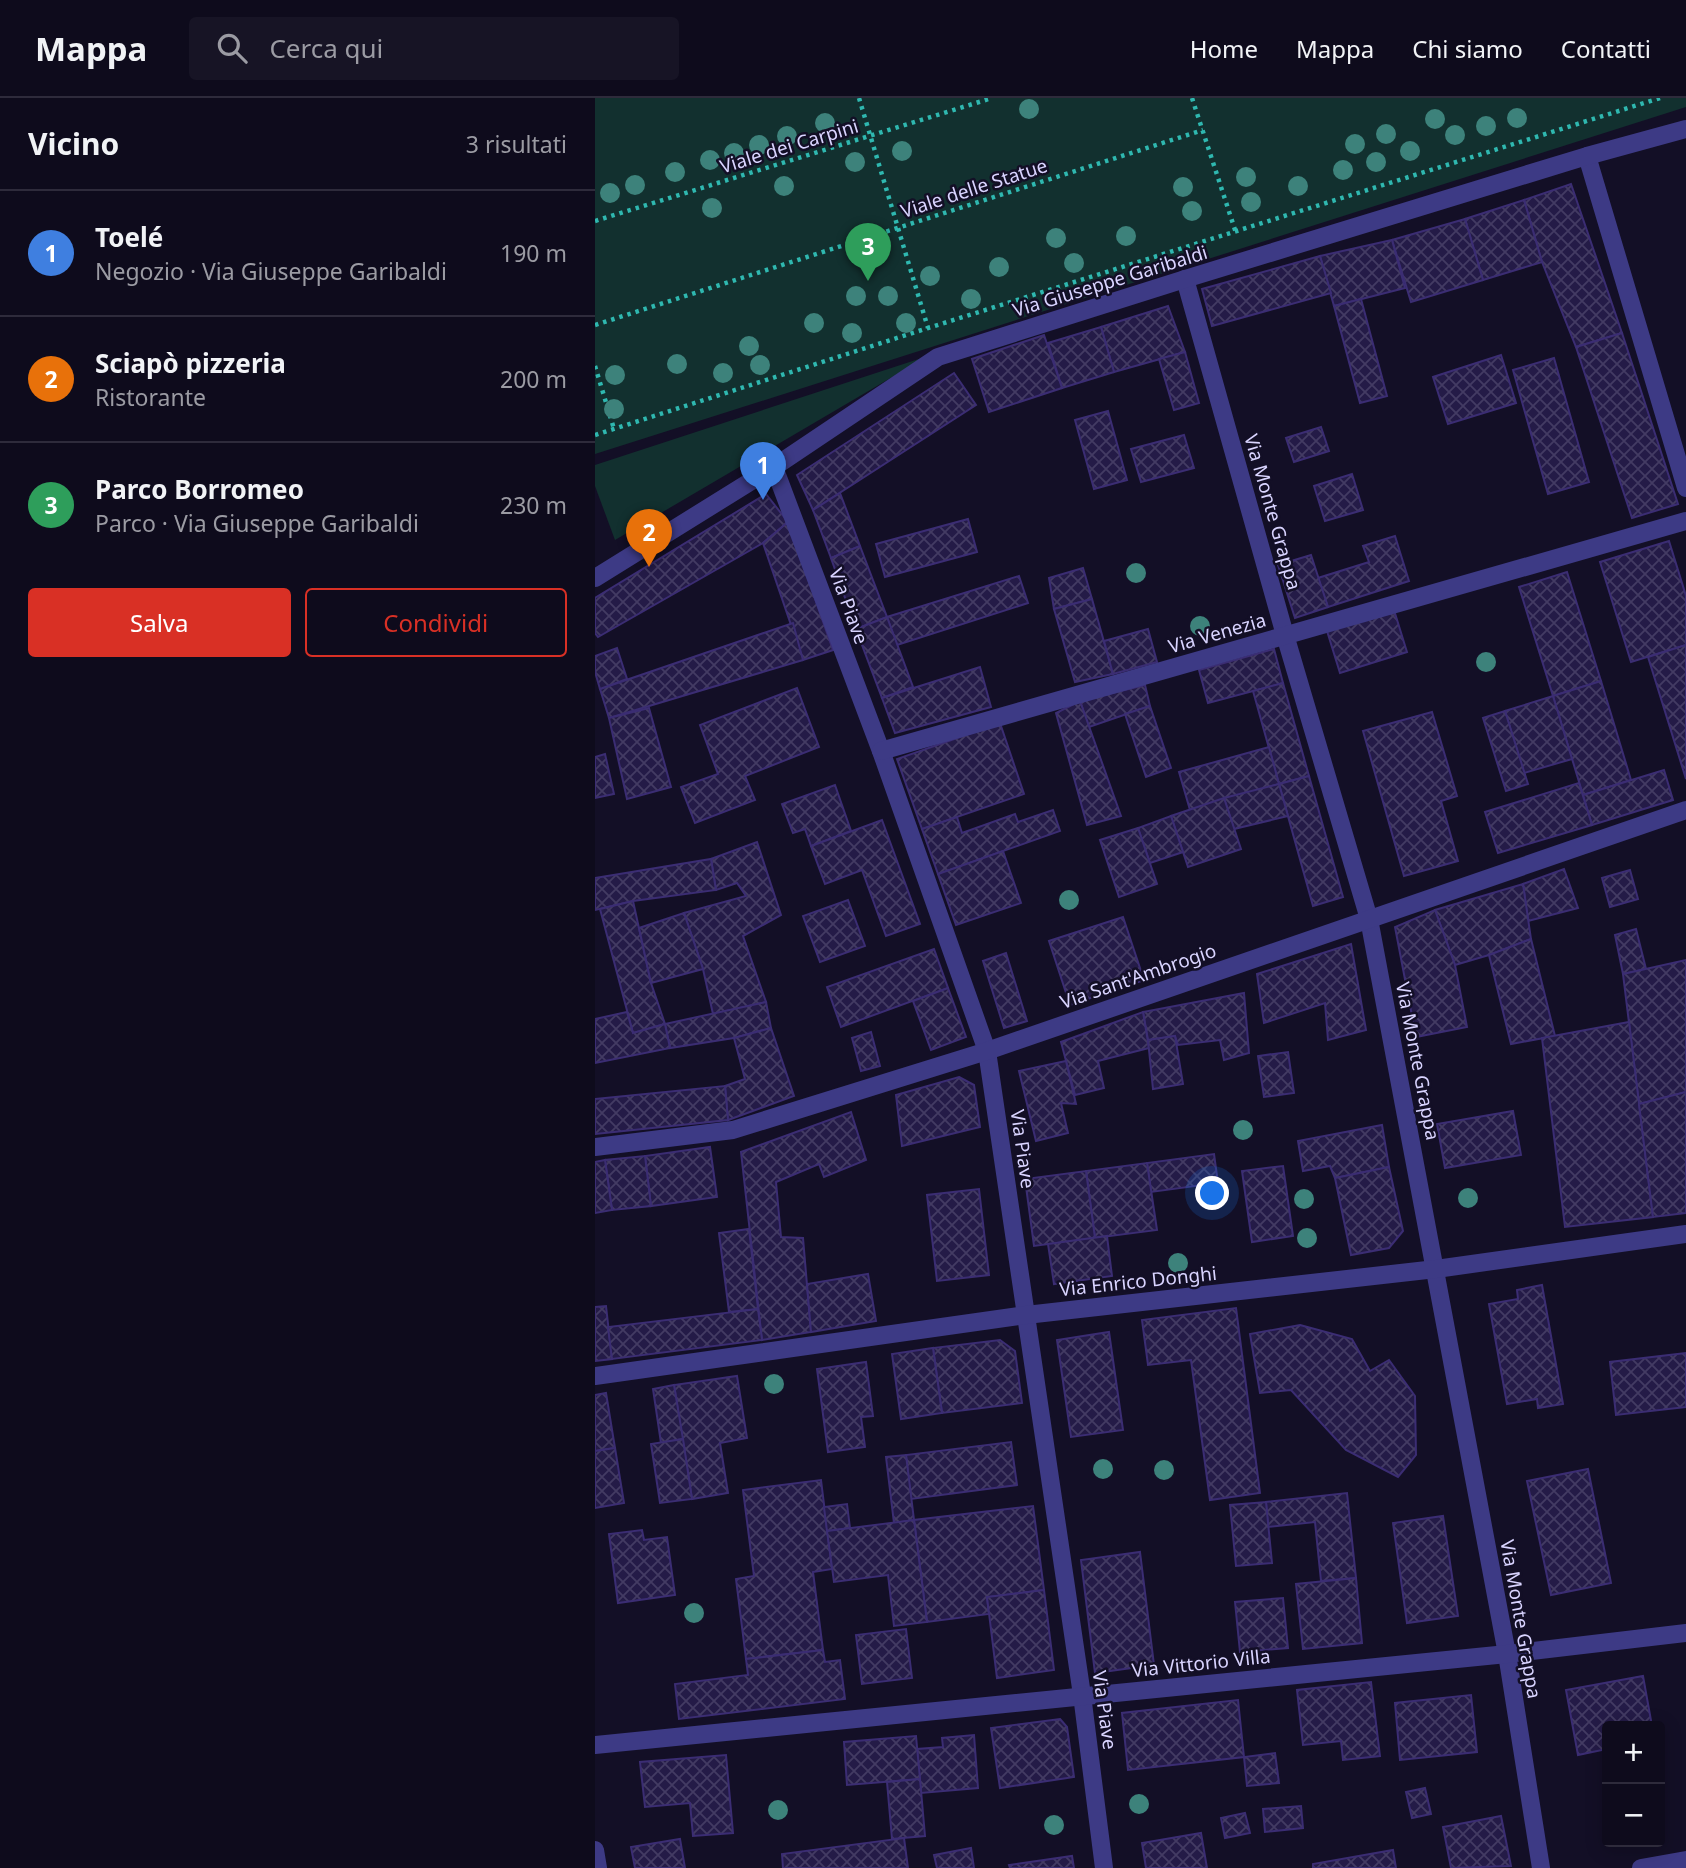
<!DOCTYPE html>
<html lang="it">
<meta charset="utf-8">
<style>
body{margin:0;font-family:"Noto Sans",sans-serif;background:#171425;color:#f1f3f6}
.controls{position:absolute;right:21px;bottom:21px;display:grid;overflow:hidden;border-radius:7px;box-shadow:0 4px 18px #0003}
.controls button{width:63px;height:63px;display:grid;place-items:center;padding:0;border:0;border-bottom:2px solid #2e2b3b;background:#0e0b1c;color:#f1f3f6;font:35px sans-serif}
.you{position:absolute;left:618px;top:1096px;width:24px;height:24px;margin:-18px;border:5px solid #fff;border-radius:50%;background:#1a73e8;box-shadow:0 0 0 10px #1a73e833}
.badge{display:grid;place-items:center;width:46px;height:46px;border-radius:50%;background:#d93025;color:#fff;font-size:23px;font-weight:700}
.pin{position:absolute;translate:-50% -58px;filter:drop-shadow(0 2px 4px #0008)}
.pin::after{content:'';position:absolute;top:37px;width:24px;height:21px;background:inherit;clip-path:polygon(0 0,100% 0,50% 100%)}
.list{margin:0;padding:0;list-style:none}
h2{display:flex;justify-content:space-between;align-items:center;height:91px;margin:0;padding:0 28px;font-size:30px}
h2 small{font-size:23px;font-weight:400;color:#9b9ba3}
.list li{display:grid;grid-template-columns:46px 1fr auto;gap:21px;align-items:center;box-sizing:border-box;height:126px;padding:0 28px;border-top:2px solid #2e2b3b}
.list b{display:block;font-size:26px;white-space:nowrap}
.list p{margin:0;font-size:23px;white-space:nowrap;color:#9b9ba3}
.list em{font-size:23px;font-style:normal;color:#9b9ba3}
.actions{display:flex;gap:14px;padding:21px 28px}
.actions a{flex:1;padding:16px 0;border:2px solid #d93025;border-radius:7px;text-align:center;font-size:24px;color:#d93025}
.actions .main{background:#d93025;color:#fff}
.icon{flex:none;width:38px;height:38px;fill:none;stroke:currentColor;stroke-width:2;stroke-linecap:round;stroke-linejoin:round}
.map{position:relative;flex:none;width:1091px;height:1770px;overflow:hidden}
header{display:flex;align-items:center;gap:42px;box-sizing:border-box;height:98px;padding:0 35px;background:#0e0b1c;border-bottom:2px solid #2e2b3b}
header strong{font-size:33px}
nav{display:flex;gap:38px;margin-inline-start:auto;font-size:24px}
.search{width:490px;height:63px;background:#171425;display:flex;align-items:center;gap:18px;box-sizing:border-box;padding:0 24px;border-radius:7px;color:#9b9ba3;font-size:26px}
main{display:flex}
aside{flex:1;background:#0e0b1c}
.map>svg:first-child{display:block}
.green{fill:#12302f}
.building{fill:url(#building-cross-hatch);stroke:#3b2d73;stroke-width:2}
.lines{fill:none;stroke-linecap:round;stroke-linejoin:round}
.path{stroke:#2fb8b0;stroke-width:4.5;stroke-dasharray:3.5 5;stroke-linecap:butt}
.street{stroke:#3d3a85;stroke-width:18}
.tree{fill:#3d827b}
.labels{text-anchor:middle;stroke-width:5;stroke-linejoin:round;paint-order:stroke}
.street-label{font-size:19px;fill:#d9d4ff;stroke:#130f26}
</style>
<header>
<strong>Mappa</strong>
<div class="search"><svg class="icon" aria-label="search" viewBox="0 0 24 24"><circle cx="10" cy="10" r="6"/><path d="M15 15l6 6"/></svg>Cerca qui</div>
<nav><a>Home</a><a>Mappa</a><a>Chi siamo</a><a>Contatti</a></nav>
</header>
<main>
<aside>
<h2>Vicino<small>3 risultati</small></h2>
<ul class="list">
<li><span class="badge" style="background:#3f7fe0">1</span><div><b>Toelé</b><p>Negozio · Via Giuseppe Garibaldi</p></div><em>190 m</em></li>
<li><span class="badge" style="background:#e8710a">2</span><div><b>Sciapò pizzeria</b><p>Ristorante</p></div><em>200 m</em></li>
<li><span class="badge" style="background:#2e9e5b">3</span><div><b>Parco Borromeo</b><p>Parco · Via Giuseppe Garibaldi</p></div><em>230 m</em></li>
</ul>
<div class="actions"><a class="main">Salva</a><a>Condividi</a></div>
</aside>
<div class="map">
<svg width="1091" height="1770" viewBox="0 0 1091 1770">
<defs>
<pattern id="building-cross-hatch" width="8" height="8" patternUnits="userSpaceOnUse" patternTransform="scale(1.75)"><rect width="8" height="8" fill="#241b47"/><path d="M0 0l8 8M0 8l8-8" fill="none" stroke="#433b63"/></pattern>
</defs>
<rect width="100%" height="100%" fill="#130f26"/>
<g class="green">
<polygon points="0,0 1091,0 1091,9 0,356"/>
<polygon points="333,258 20,442 0,388 0,367"/>
</g>
<g class="building">
<polygon points="976,86 1027,235 981,249 947,164 929,102"/>
<polygon points="929,102 947,164 888,182 870,121"/>
<polygon points="870,121 888,182 816,204 797,142"/>
<polygon points="797,142 810,190 739,208 725,158"/>
<polygon points="725,158 736,195 617,228 607,191"/>
<polygon points="766,201 792,298 765,305 739,208"/>
<polygon points="573,208 590,254 519,274 506,229"/>
<polygon points="506,229 519,274 467,290 453,245"/>
<polygon points="1027,235 1083,406 1037,420 981,249"/>
<polygon points="449,237 467,290 394,314 377,261"/>
<polygon points="590,254 604,305 579,312 564,261"/>
<polygon points="906,257 921,305 853,326 838,279"/>
<polygon points="959,260 994,384 953,396 918,272"/>
<polygon points="359,275 381,307 218,412 202,377"/>
<polygon points="513,313 532,382 499,391 480,322"/>
<polygon points="726,329 734,353 699,364 691,340"/>
<polygon points="589,337 599,370 546,384 536,351"/>
<polygon points="757,376 768,412 730,423 719,388"/>
<polygon points="245,395 265,448 236,460 218,412"/>
<polygon points="171,396 193,424 168,445 3,539 0,535 0,500"/>
<polygon points="373,421 382,454 290,479 281,446"/>
<polygon points="193,424 238,552 208,562 168,445"/>
<polygon points="800,438 814,483 733,509 723,480 774,464 768,448"/>
<polygon points="1074,443 1091,498 1091,547 1036,564 1005,464"/>
<polygon points="265,448 292,519 261,531 236,460"/>
<polygon points="716,457 733,509 700,520 683,467"/>
<polygon points="488,470 497,501 459,511 454,480"/>
<polygon points="972,474 1006,583 958,598 924,489"/>
<polygon points="424,478 433,505 302,547 292,519"/>
<polygon points="497,501 518,576 480,584 459,511"/>
<polygon points="799,512 812,554 745,575 732,533"/>
<polygon points="292,519 318,589 287,600 261,531"/>
<polygon points="198,525 208,562 14,620 5,591"/>
<polygon points="553,531 562,564 518,576 509,543"/>
<polygon points="1091,547 1091,681 1053,559"/>
<polygon points="22,550 32,581 5,591 0,574 0,558"/>
<polygon points="679,551 688,585 613,605 604,572"/>
<polygon points="385,569 396,609 300,635 287,600"/>
<polygon points="1006,583 1036,682 988,697 958,598"/>
<polygon points="688,585 714,678 684,686 658,593"/>
<polygon points="550,587 555,608 494,629 485,603"/>
<polygon points="202,590 224,649 150,678 160,702 100,725 86,689 123,676 105,627"/>
<polygon points="958,598 977,661 929,675 910,613"/>
<polygon points="485,603 526,718 492,727 461,615"/>
<polygon points="555,608 576,670 551,679 530,616"/>
<polygon points="54,610 76,689 32,701 14,620"/>
<polygon points="910,613 933,686 911,693 888,620"/>
<polygon points="837,614 862,698 846,703 863,763 809,778 768,633"/>
<polygon points="405,625 429,696 327,731 302,661"/>
<polygon points="674,649 684,686 595,712 584,674"/>
<polygon points="10,656 19,696 0,700 0,659"/>
<polygon points="1069,672 1078,702 997,727 988,697"/>
<polygon points="714,678 748,799 718,808 684,686"/>
<polygon points="984,685 997,727 903,755 890,714"/>
<polygon points="684,686 693,718 639,731 629,700"/>
<polygon points="240,687 256,733 216,748 210,731 198,735 187,706"/>
<polygon points="629,700 646,751 593,769 576,718"/>
<polygon points="458,712 465,733 343,776 327,731 362,719 367,735 420,716 423,724"/>
<polygon points="576,718 588,754 555,765 543,730"/>
<polygon points="287,722 325,826 291,838 267,772 230,786 216,748"/>
<polygon points="543,730 562,786 524,799 505,742"/>
<polygon points="162,744 186,817 148,838 171,904 118,916 108,871 89,815 151,798 142,785 121,792 116,761"/>
<polygon points="408,753 426,805 361,827 343,776"/>
<polygon points="116,761 121,792 38,803 0,812 0,780"/>
<polygon points="969,771 983,810 933,823 928,786"/>
<polygon points="1035,772 1043,801 1015,809 1007,780"/>
<polygon points="928,786 936,841 894,857 860,867 840,812"/>
<polygon points="253,802 270,848 225,864 208,818"/>
<polygon points="38,803 56,885 70,926 38,935 5,811"/>
<polygon points="840,812 860,867 872,929 821,939 800,829"/>
<polygon points="89,815 108,871 56,885 44,830"/>
<polygon points="528,819 549,882 475,907 454,843"/>
<polygon points="1041,831 1051,871 1028,876 1020,837"/>
<polygon points="936,841 960,938 916,946 894,857"/>
<polygon points="756,846 771,932 733,942 730,905 669,925 662,876"/>
<polygon points="339,851 353,890 246,929 232,889"/>
<polygon points="411,855 432,923 409,930 388,863"/>
<polygon points="1091,862 1091,994 1044,1006 1028,876"/>
<polygon points="353,890 371,939 336,952 318,903"/>
<polygon points="649,895 654,955 629,962 625,942 583,947 580,938 553,942 548,914"/>
<polygon points="171,904 176,930 139,940 75,950 70,926"/>
<polygon points="32,914 38,935 70,926 75,950 0,965 0,921"/>
<polygon points="548,914 554,950 503,963 509,990 480,997 466,944"/>
<polygon points="1034,924 1058,1119 970,1129 947,940"/>
<polygon points="176,930 199,998 133,1022 130,988 150,981 139,940"/>
<polygon points="276,934 285,968 266,973 257,940"/>
<polygon points="580,938 588,986 558,991 553,942"/>
<polygon points="693,954 699,995 669,999 663,958"/>
<polygon points="471,963 481,1006 466,1005 473,1035 441,1043 424,973"/>
<polygon points="364,979 379,987 385,1029 307,1048 301,997"/>
<polygon points="130,988 133,1022 0,1036 0,1001"/>
<polygon points="1091,994 1091,1115 1058,1119 1044,1006"/>
<polygon points="918,1013 926,1057 850,1070 842,1026"/>
<polygon points="256,1014 271,1062 229,1079 224,1066 181,1084 186,1139 208,1140 216,1234 167,1242 146,1054"/>
<polygon points="787,1027 794,1069 740,1080 735,1068 708,1073 703,1043"/>
<polygon points="115,1049 122,1099 56,1108 50,1058"/>
<polygon points="619,1056 623,1085 556,1094 552,1065"/>
<polygon points="50,1058 56,1108 17,1112 10,1062"/>
<polygon points="10,1062 17,1112 0,1115 0,1064"/>
<polygon points="552,1065 562,1132 500,1140 491,1073"/>
<polygon points="688,1068 698,1138 657,1144 647,1073"/>
<polygon points="794,1069 808,1133 794,1150 756,1157 740,1080"/>
<polygon points="491,1073 500,1140 439,1148 430,1081"/>
<polygon points="384,1091 394,1177 342,1183 332,1097"/>
<polygon points="154,1131 163,1211 134,1214 124,1135"/>
<polygon points="512,1138 517,1178 459,1186 453,1146"/>
<polygon points="273,1176 281,1223 216,1234 212,1186"/>
<polygon points="947,1187 968,1306 943,1310 942,1301 912,1306 894,1206 923,1201 922,1192"/>
<polygon points="11,1208 17,1261 0,1263 0,1209"/>
<polygon points="641,1210 665,1395 615,1402 596,1262 553,1267 547,1222"/>
<polygon points="163,1211 167,1242 17,1261 13,1229"/>
<polygon points="705,1227 757,1241 775,1273 794,1262 820,1298 821,1357 803,1379 751,1352 696,1292 665,1295 655,1236"/>
<polygon points="514,1234 528,1332 476,1339 462,1242"/>
<polygon points="405,1242 420,1253 427,1305 347,1315 338,1250"/>
<polygon points="338,1250 347,1315 306,1321 297,1256"/>
<polygon points="1091,1255 1091,1309 1021,1317 1015,1264"/>
<polygon points="271,1264 278,1318 266,1319 270,1349 233,1354 222,1271"/>
<polygon points="142,1278 152,1340 125,1345 133,1395 97,1401 79,1287"/>
<polygon points="79,1287 88,1341 66,1345 58,1291"/>
<polygon points="11,1295 20,1350 0,1353 0,1297"/>
<polygon points="88,1341 97,1401 65,1405 56,1346"/>
<polygon points="416,1344 422,1387 316,1401 311,1357"/>
<polygon points="20,1350 29,1405 0,1410 0,1353"/>
<polygon points="311,1357 319,1422 299,1425 291,1359"/>
<polygon points="993,1371 1016,1485 956,1497 932,1383"/>
<polygon points="226,1382 237,1471 218,1474 228,1552 151,1561 141,1481 159,1478 148,1392"/>
<polygon points="752,1395 761,1480 726,1483 720,1424 673,1429 671,1404"/>
<polygon points="671,1404 677,1465 641,1468 635,1407"/>
<polygon points="252,1406 255,1430 232,1433 229,1409"/>
<polygon points="438,1408 449,1492 392,1499 394,1516 332,1524 319,1422"/>
<polygon points="848,1418 863,1518 812,1525 798,1425"/>
<polygon points="319,1422 332,1524 299,1528 293,1477 239,1484 232,1433"/>
<polygon points="47,1432 49,1442 72,1439 80,1497 23,1505 14,1436"/>
<polygon points="545,1454 559,1567 500,1575 486,1462"/>
<polygon points="761,1480 767,1545 708,1551 701,1486"/>
<polygon points="449,1492 459,1572 402,1580 392,1499"/>
<polygon points="688,1500 693,1550 645,1554 640,1504"/>
<polygon points="311,1531 317,1580 267,1586 261,1537"/>
<polygon points="228,1552 230,1564 245,1562 250,1601 84,1621 80,1586 153,1577 151,1561"/>
<polygon points="1048,1578 1057,1628 1012,1628 1012,1651 983,1657 971,1592"/>
<polygon points="776,1584 785,1658 748,1662 746,1643 708,1647 702,1592"/>
<polygon points="876,1597 882,1654 805,1662 800,1605"/>
<polygon points="643,1602 649,1659 533,1672 527,1615"/>
<polygon points="465,1621 472,1629 479,1679 405,1690 396,1630"/>
<polygon points="379,1637 383,1690 326,1695 322,1651 348,1649 347,1640"/>
<polygon points="321,1638 325,1681 252,1687 249,1644"/>
<polygon points="680,1655 684,1685 652,1688 649,1659"/>
<polygon points="131,1657 138,1735 98,1738 95,1705 50,1709 45,1664"/>
<polygon points="325,1681 330,1738 297,1741 292,1684"/>
<polygon points="830,1690 836,1716 817,1720 811,1694"/>
<polygon points="706,1708 708,1730 670,1734 668,1711"/>
<polygon points="650,1715 655,1735 630,1740 626,1720"/>
<polygon points="906,1718 916,1768 856,1770 848,1729"/>
<polygon points="606,1735 612,1770 551,1770 547,1745"/>
<polygon points="309,1740 313,1770 188,1770 187,1756"/>
<polygon points="85,1741 90,1770 40,1770 36,1749"/>
<polygon points="376,1750 379,1770 342,1770 339,1757"/>
<polygon points="798,1752 801,1770 718,1770 718,1766"/>
<polygon points="477,1758 479,1770 415,1770 414,1767"/>
</g>
<g class="lines">
<g class="path">
<polyline points="264,0 333,230"/>
<polyline points="597,0 641,135"/>
<polyline points="0,123 397,0"/>
<polyline points="0,227 608,32"/>
<polyline points="0,268 19,331"/>
<polyline points="0,337 333,230 1065,0"/>
</g>
<g class="street">
<polyline points="992,58 1091,390"/>
<polyline points="590,181 690,537 774,821 912,1556 946,1770"/>
<polyline points="179,369 286,653 392,953 487,1597 509,1770"/>
<polyline points="0,480 179,369 343,259 590,181 992,58 1091,31"/>
<polyline points="286,653 1091,423"/>
<polyline points="0,1049 138,1032 392,953 1091,712"/>
<polyline points="0,1278 431,1217 841,1171 1091,1136"/>
<polyline points="0,1647 912,1556 1091,1535"/>
<polyline points="0,1752 3,1770"/>
<polyline points="1046,1770 1091,1762"/>
</g>
</g>
<g class="tree">
<circle cx="434" cy="11" r="10"/>
<circle cx="922" cy="20" r="10"/>
<circle cx="840" cy="21" r="10"/>
<circle cx="230" cy="25" r="10"/>
<circle cx="891" cy="28" r="10"/>
<circle cx="791" cy="36" r="10"/>
<circle cx="860" cy="37" r="10"/>
<circle cx="192" cy="38" r="10"/>
<circle cx="760" cy="46" r="10"/>
<circle cx="164" cy="47" r="10"/>
<circle cx="307" cy="53" r="10"/>
<circle cx="815" cy="53" r="10"/>
<circle cx="139" cy="55" r="10"/>
<circle cx="115" cy="62" r="10"/>
<circle cx="260" cy="64" r="10"/>
<circle cx="781" cy="64" r="10"/>
<circle cx="748" cy="72" r="10"/>
<circle cx="80" cy="74" r="10"/>
<circle cx="651" cy="79" r="10"/>
<circle cx="40" cy="87" r="10"/>
<circle cx="189" cy="88" r="10"/>
<circle cx="703" cy="88" r="10"/>
<circle cx="588" cy="89" r="10"/>
<circle cx="15" cy="95" r="10"/>
<circle cx="656" cy="104" r="10"/>
<circle cx="117" cy="110" r="10"/>
<circle cx="597" cy="113" r="10"/>
<circle cx="531" cy="138" r="10"/>
<circle cx="461" cy="140" r="10"/>
<circle cx="479" cy="165" r="10"/>
<circle cx="404" cy="169" r="10"/>
<circle cx="335" cy="178" r="10"/>
<circle cx="261" cy="198" r="10"/>
<circle cx="293" cy="198" r="10"/>
<circle cx="376" cy="201" r="10"/>
<circle cx="219" cy="225" r="10"/>
<circle cx="311" cy="225" r="10"/>
<circle cx="257" cy="235" r="10"/>
<circle cx="154" cy="248" r="10"/>
<circle cx="82" cy="266" r="10"/>
<circle cx="165" cy="267" r="10"/>
<circle cx="128" cy="275" r="10"/>
<circle cx="20" cy="277" r="10"/>
<circle cx="19" cy="311" r="10"/>
<circle cx="541" cy="475" r="10"/>
<circle cx="605" cy="528" r="10"/>
<circle cx="891" cy="564" r="10"/>
<circle cx="474" cy="802" r="10"/>
<circle cx="648" cy="1032" r="10"/>
<circle cx="873" cy="1100" r="10"/>
<circle cx="709" cy="1101" r="10"/>
<circle cx="712" cy="1140" r="10"/>
<circle cx="583" cy="1165" r="10"/>
<circle cx="179" cy="1286" r="10"/>
<circle cx="508" cy="1371" r="10"/>
<circle cx="569" cy="1372" r="10"/>
<circle cx="99" cy="1515" r="10"/>
<circle cx="544" cy="1706" r="10"/>
<circle cx="183" cy="1712" r="10"/>
<circle cx="459" cy="1727" r="10"/>
</g>
<g class="labels">
<g class="street-label">
<text transform="translate(194 48) rotate(-17)" y="7">Viale dei Carpini</text>
<text transform="translate(379 90) rotate(-18)" y="7">Viale delle Statue</text>
<text transform="translate(515 183) rotate(-17)" y="7">Via Giuseppe Garibaldi</text>
<text transform="translate(678 414) rotate(74)" y="7">Via Monte Grappa</text>
<text transform="translate(254 508) rotate(70)" y="7">Via Piave</text>
<text transform="translate(622 535) rotate(-16)" y="7">Via Venezia</text>
<text transform="translate(543 878) rotate(-19)" y="7">Via Sant'Ambrogio</text>
<text transform="translate(823 963) rotate(79)" y="7">Via Monte Grappa</text>
<text transform="translate(428 1051) rotate(82)" y="7">Via Piave</text>
<text transform="translate(543 1183) rotate(-6)" y="7">Via Enrico Donghi</text>
<text transform="translate(926 1521) rotate(80)" y="7">Via Monte Grappa</text>
<text transform="translate(606 1565) rotate(-6)" y="7">Via Vittorio Villa</text>
<text transform="translate(510 1612) rotate(82)" y="7">Via Piave</text>
</g>
</g>
</svg>
<div class="controls">
<button>+</button>
<button>−</button>
</div>
<div class="you"></div>
<div class="pin badge" style="left:168px;top:402px;background:#3f7fe0">1</div>
<div class="pin badge" style="left:54px;top:469px;background:#e8710a">2</div>
<div class="pin badge" style="left:273px;top:183px;background:#2e9e5b">3</div>
</div>
</main>
